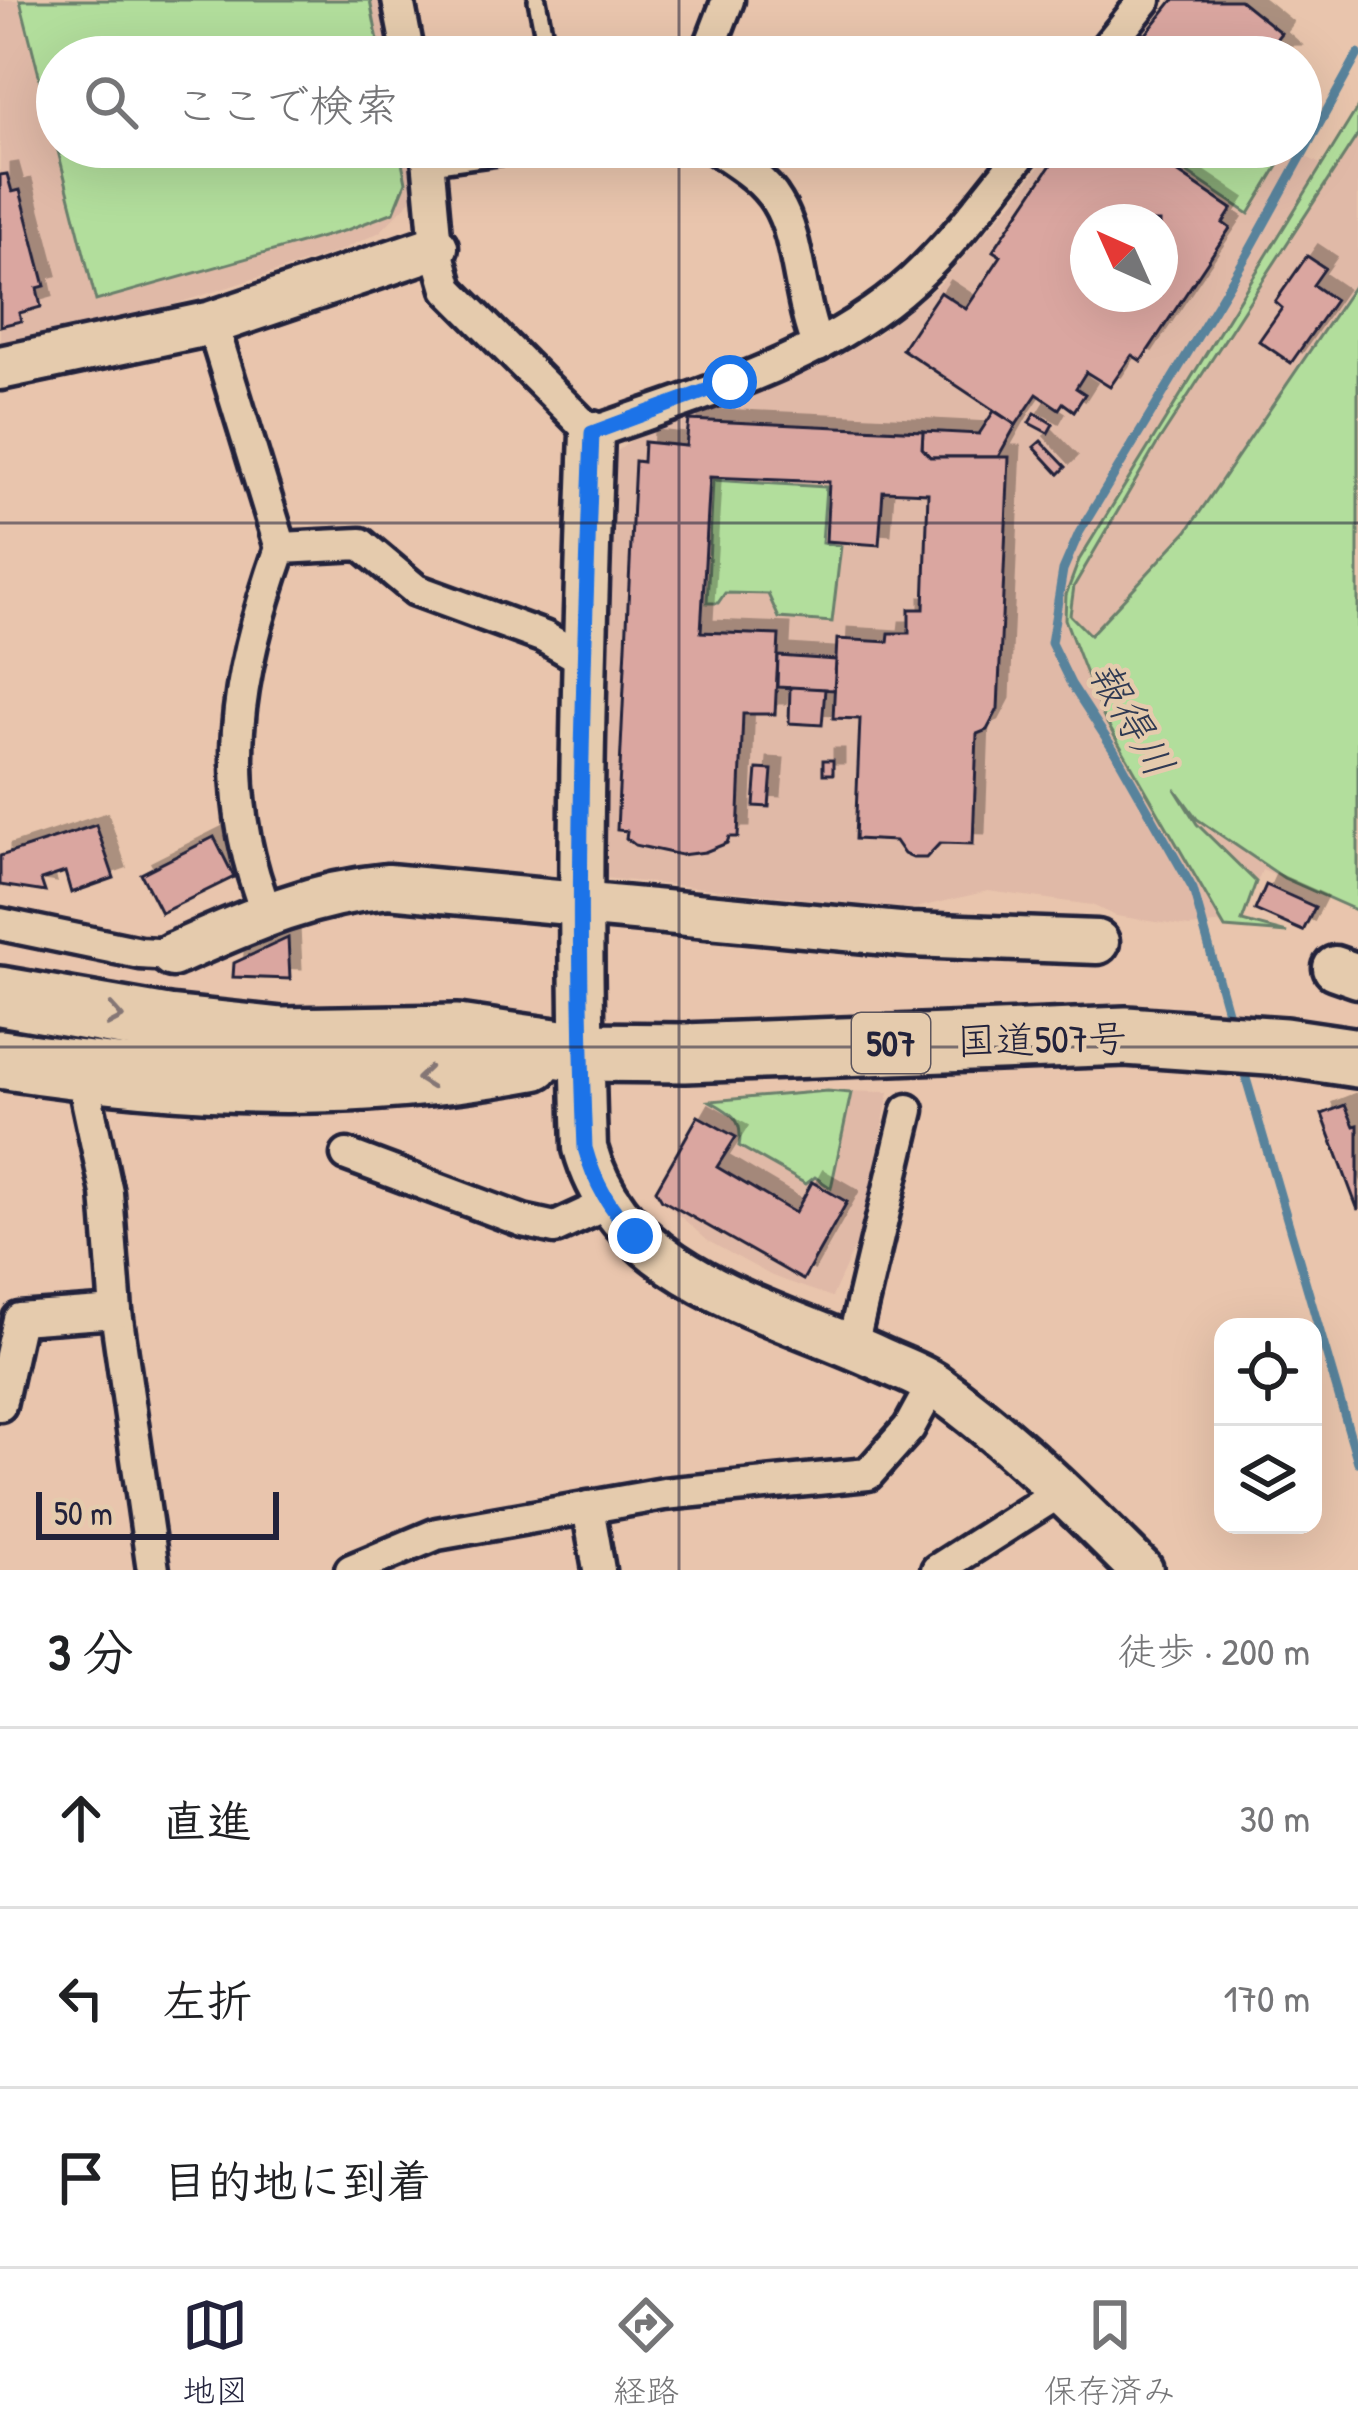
<!DOCTYPE html>
<html lang="ja">
<meta charset="utf-8">
<style>
body{margin:0;font-family:"Patrick Hand","Klee One",sans-serif;background:#f2f2f2;color:#202124}
.controls{position:absolute;right:36px;bottom:36px;display:grid;overflow:hidden;border-radius:24px;box-shadow:0 12px 48px #0002}
.controls button{width:108px;height:108px;display:grid;place-items:center;padding:0;border:0;border-bottom:3px solid #e0e0e0;background:#fff;color:#202124;font:60px sans-serif}
.compass{position:absolute;left:1070px;top:204px;width:108px;height:108px;border-radius:50%;background:#fff;box-shadow:0 12px 48px #0002;rotate:315deg}
.scale{position:absolute;left:36px;bottom:30px;width:243px;box-sizing:border-box;padding-left:12px;border:6px solid #22223b;border-top:0;font-size:33px;line-height:42px;white-space:nowrap;color:#22223b;-webkit-text-stroke:9px #e5cbad;paint-order:stroke}
.stop{position:absolute;width:36px;height:36px;margin:-27px;border:9px solid #1a73e8;border-radius:50%;background:#fff}
.stop.end{background:#1a73e8;border-color:#fff;box-shadow:0 3px 12px #0008}
.list{margin:0;padding:0;list-style:none}
h2{display:flex;justify-content:space-between;align-items:center;height:156px;margin:0;padding:0 48px;font-size:51px}
h2 small{font-size:39px;font-weight:400;color:#757577}
.list li{display:grid;grid-template-columns:78px 1fr auto;gap:36px;align-items:center;box-sizing:border-box;height:180px;padding:0 48px;border-top:3px solid #e0e0e0}
.list b{display:block;font-size:45px;white-space:nowrap}
.list em{font-size:39px;font-style:normal;color:#757577}
.icon{flex:none;width:66px;height:66px;fill:none;stroke:currentColor;stroke-width:2;stroke-linecap:round;stroke-linejoin:round}
.map{position:relative;flex:none;width:1358px;height:1570px;overflow:hidden}
.search{position:absolute;background:#fff;box-shadow:0 12px 48px #0002;left:36px;right:36px;top:36px;height:132px;display:flex;align-items:center;gap:30px;box-sizing:border-box;padding:0 42px;border-radius:66px;color:#757577;font-size:45px}
.sheet{height:696px;background:#fff}
nav{display:flex;justify-content:space-around;align-items:center;box-sizing:border-box;height:168px;border-top:3px solid #e0e0e0;background:#fff;font-size:33px;color:#757577}
nav a{display:grid;justify-items:center;gap:6px}
nav .on{color:#22223b}
.map>svg:first-child{display:block}
.built{fill:#e0b9a7;fill-rule:evenodd}
.green{fill:#b2de9c;stroke:#6a806c;stroke-width:3}
.lines{fill:none;stroke-linecap:round;stroke-linejoin:round}
.stream{stroke:#58839c;stroke-width:9}
.building{fill:#daa6a0;stroke:#22223b;stroke-width:3;fill-rule:evenodd;filter:url(#shadow)}
.lane-casing{stroke:#22223b;stroke-width:24}
.street-casing{stroke:#22223b;stroke-width:39}
.secondary-casing{stroke:#22223b;stroke-width:51}
.highway-casing{stroke:#22223b;stroke-width:66}
.lane{stroke:#e5cbad;stroke-width:15}
.street{stroke:#e5cbad;stroke-width:30}
.secondary{stroke:#e5cbad;stroke-width:42}
.highway{stroke:#e5cbad;stroke-width:57}
.oneway{stroke:#847674}
.route{stroke:#1a73e8;stroke-width:15}
.grid{fill:none;stroke:#22223b;stroke-width:3;stroke-opacity:0.55}
.labels{text-anchor:middle;stroke-width:9;stroke-linejoin:round;paint-order:stroke}
.shield{fill:#e5cbad;stroke:#5c555d;stroke-width:3}
.shield-label{font-size:36px;font-weight:bold;fill:#22223b}
.street-label{font-size:39px;fill:#22223b;stroke:#e5cbad}
.water-label{font-size:42px;font-style:italic;fill:#303a53;stroke:#e5cbad}
</style>
<div class="map">
<svg width="1358" height="1570" viewBox="0 0 1358 1570">
<defs>
<filter id="shadow"><feDropShadow dx="11" dy="-11" stdDeviation="0" flood-color="#0004"/></filter>
</defs>
<rect width="100%" height="100%" fill="#e9c5ad"/>
<filter id="ink" filterUnits="userSpaceOnUse"><feTurbulence type="fractalNoise" baseFrequency=".00833" numOctaves="2"/><feDisplacementMap in="SourceGraphic" scale="24" xChannelSelector="R" yChannelSelector="G"/><feConvolveMatrix kernelMatrix="1 2 1 2 8 2 1 2 1" color-interpolation-filters="sRGB"/></filter>
<g filter="url(#ink)">
<g class="built">
<polygon points="0,0 382,0 393,57 57,57 57,147 411,147 415,196 380,232 335,253 141,315 0,344"/>
<path d="M1358,133V911L1262,870L1241,921L1189,927L1116,916L1092,905L988,891L911,909L604,878L615,453L640,434L817,369L878,334L940,284L1015,199L1054,147H1287L1332,170ZM1088,222H1160V294H1088Z"/>
<polygon points="827,1091 889,1092 862,1231 832,1297 772,1276 708,1241 653,1192 710,1101"/>
</g>
<g class="green">
<polygon points="20,0 370,0 381,57 57,57 57,146"/>
<polygon points="1358,107 1358,134 1157,444 1074,586 1070,615 1090,635 1187,531 1358,280 1358,911 1284,878 1197,819 1175,789 1197,824 1256,882 1242,921 1287,933 1225,928 1103,716 1084,669 1065,619 1066,595 1079,560"/>
<polygon points="57,147 399,147 406,182 394,212 347,230 96,301"/>
<polygon points="1149,147 1287,147 1289,148 1249,214"/>
<polygon points="713,480 826,487 822,543 841,546 832,622 779,618 768,594 725,593 718,603 707,603"/>
<path d="M827,1091L851,1093L831,1188L815,1177L806,1184L739,1146C744,1120 732,1113 710,1101Z"/>
</g>
<g class="lines">
<g class="stream">
<polyline points="1230,1022 1193,889 1114,750 1071,684 1051,643 1063,570 1079,533 1247,255 1358,54"/>
<polyline points="1241,1061 1358,1462"/>
</g>
</g>
<g class="building">
<polygon points="1173,0 1240,0 1281,33 1274,42 1289,55 1175,57 1146,34"/>
<path d="M1063,147H1140L1232,209L1223,223L1230,228L1141,361L1132,355L1110,387L1086,372L1076,388L1085,394L1074,411L1063,403L1059,409L1037,394L1016,425L902,349L940,292L966,309L1001,256L993,251ZM1088,222H1160V294H1088Z"/>
<polygon points="7,174 12,192 20,190 45,286 37,288 41,307 19,313 21,321 0,326 0,175"/>
<polygon points="1307,256 1325,268 1313,285 1335,300 1291,363 1259,341 1282,308 1275,302"/>
<polygon points="994,411 1016,425 998,457 930,457 922,448 923,431 979,434"/>
<polygon points="1035,413 1053,424 1048,433 1029,423"/>
<polygon points="689,420 923,431 922,448 930,457 1009,457 998,709 987,730 977,734 973,844 940,843 926,858 913,858 904,854 895,841 855,839 860,719 833,718 837,639 888,642 889,633 909,633 909,609 924,609 928,493 883,491 879,545 826,541 829,482 710,477 701,632 779,635 775,714 743,714 738,837 729,837 727,843 705,852 681,855 635,845 626,838 627,831 617,830 635,461 643,462 644,442 686,446"/>
<polygon points="1041,441 1066,467 1059,474 1034,447"/>
<polygon points="778,656 836,660 834,690 777,687"/>
<polygon points="790,687 825,689 822,725 789,723"/>
<rect x="823" y="760" width="10" height="14"/>
<polygon points="757,769 772,770 769,807 754,806"/>
<polygon points="96,825 114,878 71,893 65,872 41,880 45,892 0,885 0,856"/>
<polygon points="214,837 234,877 161,913 141,874"/>
<polygon points="1266,885 1315,907 1303,931 1255,910"/>
<polygon points="288,938 290,979 233,977 234,963"/>
<polygon points="1345,1105 1354,1126 1358,1125 1358,1210 1322,1114"/>
<polygon points="698,1116 736,1137 717,1167 795,1213 812,1182 847,1202 803,1280 662,1200 656,1190"/>
</g>
<g class="lines">
<g class="lane-casing">
<g id="lane">
<polyline points="537,0 548,57"/>
<polyline points="431,165 564,147"/>
</g>
</g>
<g class="street-casing">
<g id="street">
<polyline points="398,0 409,57"/>
<polyline points="706,57 728,0"/>
<polyline points="1099,57 1145,0"/>
<path d="M427,147L436,247L448,289L592,433C701,394 826,360 913,280C956,240 991,192 1027,147"/>
<path d="M713,147C735,162 763,178 777,202C800,238 799,303 818,346"/>
<polyline points="212,323 281,548"/>
<path d="M267,913C216,786 236,673 281,548L361,544L416,590L544,637L584,660"/>
<polyline points="0,924 140,953 172,955"/>
<polyline points="81,1071 107,1193 116,1312 153,1570"/>
<polyline points="347,1155 523,1221 555,1228 607,1204"/>
<polyline points="852,1346 908,1110"/>
<polyline points="0,1405 19,1319 116,1312"/>
<polyline points="588,1507 599,1570"/>
<polyline points="351,1570 437,1534 664,1494 868,1474 909,1428 933,1384"/>
<polyline points="937,1570 1061,1491"/>
</g>
</g>
<g class="secondary-casing">
<g id="secondary">
<polyline points="0,368 212,323 436,247"/>
<path d="M592,433C583,671 577,910 585,1148C621,1279 769,1308 878,1358C897,1367 919,1374 936,1386C1010,1439 1077,1506 1141,1570"/>
<path d="M172,955C247,922 306,894 388,886L910,935L1097,942"/>
<polyline points="1335,968 1358,976"/>
</g>
</g>
<g class="highway-casing">
<g id="highway">
<polyline points="0,996 168,1025 282,1037 457,1034 582,1052 685,1053 1126,1036 1284,1047 1358,1058"/>
<path d="M0,1059C185,1087 348,1095 533,1061"/>
</g>
</g>
<use href="#lane" class="lane"/>
<use href="#street" class="street"/>
<use href="#secondary" class="secondary"/>
<use href="#highway" class="highway"/>
</g>
<defs><path id="oneway-chevron" d="M-2-3.5L2.5 0L-2 3.5" fill="none" stroke-width="1.6" stroke-linecap="round" stroke-linejoin="round" transform="scale(3)"/></defs>
<g class="oneway">
<use href="#oneway-chevron" transform="translate(115 1016) rotate(10)"/>
<use href="#oneway-chevron" transform="translate(425 1078) rotate(174)"/>
</g>
</g>
<g class="lines" filter="url(#ink)">
<path class="route" d="M635,1236C610,1208 595,1185 585,1148C575,910 583,671 592,433L730,382"/>
</g>
<path class="grid" d="M679,0V57M679,147V1570M0,523H1358M0,1047H1358"/>
<g class="labels">
<rect class="shield" x="852" y="1013" width="78" height="60" rx="9"/>
<g class="shield-label">
<text x="891" y="1056">507</text>
</g>
<g class="street-label">
<text transform="translate(1042 1039) rotate(-1)" y="14">国道507号</text>
</g>
<g class="water-label">
<text transform="translate(1132 718) rotate(60)" y="15">報得川</text>
</g>
</g>
</svg>
<div class="controls">
<button><svg class="icon" aria-label="locate" viewBox="0 0 24 24"><circle cx="12" cy="12" r="6"/><path d="M12 2v4M12 18v4M2 12h4M18 12h4"/></svg></button>
<button><svg class="icon" aria-label="layers" viewBox="0 0 24 24"><path d="M12 4l9 5-9 5-9-5zM3 14l9 5 9-5"/></svg></button>
</div>
<svg class="compass" viewBox="-18 -18 36 36"><path d="M0-13l5 13h-10z" fill="#e53935"/><path d="M0 13l5-13h-10z" fill="#757577"/></svg>
<div class="scale">50 m</div>
<div class="stop" style="left:730px;top:382px"></div>
<div class="stop end" style="left:635px;top:1236px"></div>
<div class="search"><svg class="icon" aria-label="search" viewBox="0 0 24 24"><circle cx="10" cy="10" r="6"/><path d="M15 15l6 6"/></svg>ここで検索</div>
</div>
<section class="sheet">
<h2>3 分<small>徒歩 · 200 m</small></h2>
<ul class="list">
<li><svg class="icon" aria-label="ahead" viewBox="0 0 24 24"><path d="M12 20V5M6 11l6-6 6 6"/></svg><div><b>直進</b></div><em>30 m</em></li>
<li><svg class="icon" aria-label="left" viewBox="0 0 24 24"><path d="M17 20v-9H6M10 6l-5 5 5 5"/></svg><div><b>左折</b></div><em>170 m</em></li>
<li><svg class="icon" aria-label="arrive" viewBox="0 0 24 24"><path d="M6 21V4h12l-3 4 3 4H6"/></svg><div><b>目的地に到着</b></div></li>
</ul>
</section>
<nav>
<a class="on"><svg class="icon" aria-label="map" viewBox="0 0 24 24"><path d="M3 6l6-2 6 2 6-2v14l-6 2-6-2-6 2zM9 4v14M15 6v14"/></svg>地図</a>
<a><svg class="icon" aria-label="directions" viewBox="0 0 24 24"><path d="M12 3l9 9-9 9-9-9zM9 14v-3h6M13 9l2 2-2 2"/></svg>経路</a>
<a><svg class="icon" aria-label="saved" viewBox="0 0 24 24"><path d="M7 4h10v16l-5-4-5 4z"/></svg>保存済み</a>
</nav>
